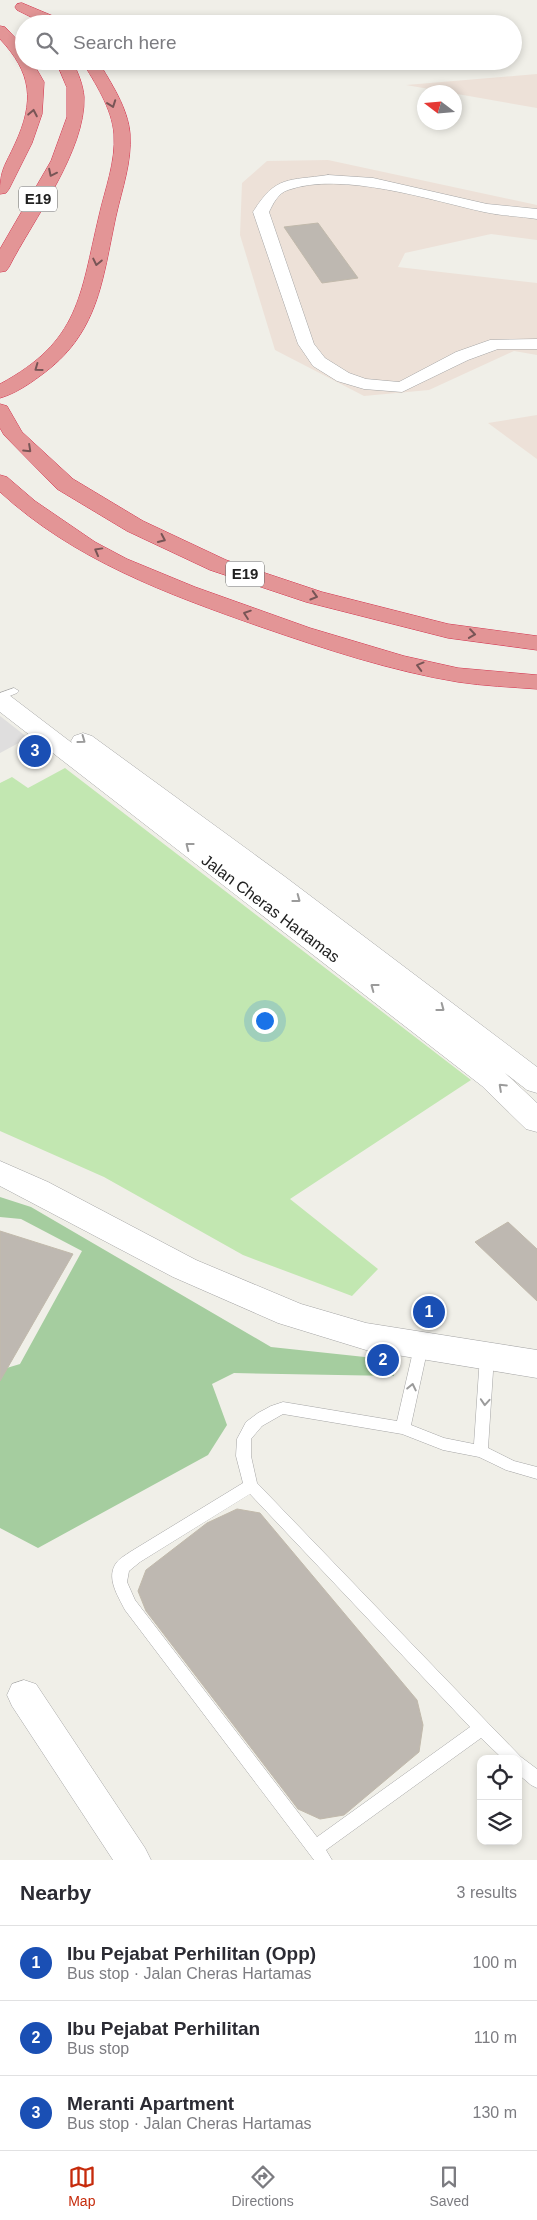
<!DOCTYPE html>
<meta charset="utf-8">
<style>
body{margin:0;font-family:Arial,sans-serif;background:#f7f7f7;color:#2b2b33}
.controls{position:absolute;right:15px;bottom:15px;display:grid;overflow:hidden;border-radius:10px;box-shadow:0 2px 8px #0003}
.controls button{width:45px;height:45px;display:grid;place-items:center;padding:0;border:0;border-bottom:1px solid #e1e1e2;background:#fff;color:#2b2b33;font:25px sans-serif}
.compass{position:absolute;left:417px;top:85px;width:45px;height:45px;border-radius:50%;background:#fff;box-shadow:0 2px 8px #0003;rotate:286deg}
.you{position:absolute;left:264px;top:1020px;width:18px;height:18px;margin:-12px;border:4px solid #fff;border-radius:50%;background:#1a73e8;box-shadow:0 0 0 8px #1a73e833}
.badge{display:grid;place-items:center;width:32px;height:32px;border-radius:50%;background:#c62b0c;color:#fff;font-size:16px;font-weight:700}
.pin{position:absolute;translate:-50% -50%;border:2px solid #fff;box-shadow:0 1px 5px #0006}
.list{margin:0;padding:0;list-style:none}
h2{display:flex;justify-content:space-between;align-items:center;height:65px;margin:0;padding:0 20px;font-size:21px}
h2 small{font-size:16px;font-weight:400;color:#7c7c81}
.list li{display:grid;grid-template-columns:32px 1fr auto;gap:15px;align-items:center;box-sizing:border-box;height:75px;padding:0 20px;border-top:1px solid #e1e1e2}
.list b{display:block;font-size:19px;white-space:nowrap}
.list p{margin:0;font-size:16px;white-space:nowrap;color:#7c7c81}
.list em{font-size:16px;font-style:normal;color:#7c7c81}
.icon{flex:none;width:28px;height:28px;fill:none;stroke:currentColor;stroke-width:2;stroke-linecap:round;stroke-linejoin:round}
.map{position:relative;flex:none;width:537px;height:1860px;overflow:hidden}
.search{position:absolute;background:#fff;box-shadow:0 2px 8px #0003;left:15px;right:15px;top:15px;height:55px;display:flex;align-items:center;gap:12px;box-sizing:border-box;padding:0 18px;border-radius:28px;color:#7c7c81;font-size:19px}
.sheet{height:290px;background:#fff}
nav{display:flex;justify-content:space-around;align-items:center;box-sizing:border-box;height:70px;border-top:1px solid #e1e1e2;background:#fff;font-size:14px;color:#7c7c81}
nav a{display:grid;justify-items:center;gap:2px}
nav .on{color:#c62b0c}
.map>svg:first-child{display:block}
.residential{fill:#dfdede}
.military{fill:#ede1d8}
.grass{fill:#c2e7b1}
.forest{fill:#a5cd9f}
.building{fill:#beb8b1;stroke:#c1b9ab}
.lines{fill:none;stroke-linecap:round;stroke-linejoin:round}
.service-casing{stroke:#a5a5a5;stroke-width:1}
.minor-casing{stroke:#a5a5a5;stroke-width:1}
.tertiary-casing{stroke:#a5a5a5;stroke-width:1}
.motorway-casing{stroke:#d2324d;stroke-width:1}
.service{fill:#fff;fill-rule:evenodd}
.minor{fill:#fff;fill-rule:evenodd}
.tertiary{fill:#fff;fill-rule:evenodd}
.motorway{fill:#e39596;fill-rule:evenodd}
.oneway{stroke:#785556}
.oneway2{stroke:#9b9b9b}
.labels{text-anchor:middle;stroke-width:4.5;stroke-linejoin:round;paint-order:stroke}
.shield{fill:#fff;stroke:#646464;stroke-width:1}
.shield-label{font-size:15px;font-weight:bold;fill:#212121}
.street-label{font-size:16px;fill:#212121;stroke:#fff}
</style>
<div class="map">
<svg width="537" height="1860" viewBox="0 0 537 1860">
<rect width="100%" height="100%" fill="#f0efe8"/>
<polygon class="residential" points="0,716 28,738 0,753"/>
<g class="military">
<polygon points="537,74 537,108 406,85"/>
<polygon points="328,160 537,205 537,240 491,234 405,253 398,267 537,283 537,355 514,351 429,390 364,396 275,350 240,235 242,183 267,161"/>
<polygon points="537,415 537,459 488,423"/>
</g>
<polygon class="grass" points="65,768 471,1080 290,1199 378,1269 352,1296 243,1255 104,1177 0,1131 0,783 12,777 28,788"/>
<polygon class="forest" points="0,1197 31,1207 271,1347 393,1360 394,1376 234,1373 212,1384 227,1425 208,1455 38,1548 0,1528 0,1370 20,1364 82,1251 21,1219 0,1217"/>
<g class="building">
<polygon points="318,223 358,278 322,283 284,227"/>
<polygon points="508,1222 537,1249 537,1301 475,1242"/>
<polygon points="0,1231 73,1254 0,1381"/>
<polygon points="237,1509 260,1513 417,1700 423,1725 419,1752 344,1815 320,1819 298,1809 146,1611 138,1591 146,1570 207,1523"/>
</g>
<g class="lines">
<g class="service-casing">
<g id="service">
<polygon points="14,688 19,691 17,693 0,700 0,693"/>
<path d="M421,1341L426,1343L428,1347L411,1425L444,1438L474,1444L480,1356L482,1352L487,1350L492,1352L494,1356L488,1448L514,1461L537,1467V1479L506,1470L479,1457L443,1450L402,1434L283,1414L262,1426L251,1439V1456L257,1483L488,1723L521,1757L537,1769V1788L531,1785L518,1774V1759H503L481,1738L326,1850L332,1860H314L125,1610C118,1596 105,1577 117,1562C120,1558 126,1555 130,1552L243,1483L236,1456L237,1439L246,1422L258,1413L271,1406L283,1402L397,1421L414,1347L416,1343ZM250,1494L470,1727L317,1837L135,1600L127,1582L129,1571L140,1562Z"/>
</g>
</g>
<g class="minor-casing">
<g id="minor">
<path d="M328,175L373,178L487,204L537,209V219C519,216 501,216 484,212C430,200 341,171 288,190C278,193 273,204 269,212L314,344L325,358L349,373L366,379L399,382L456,352L490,340L537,339V349H498L468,360L402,392L364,389L337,381L313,366L298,344L253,212C276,175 288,181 328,175Z"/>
<polygon points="24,1680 36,1684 145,1848 151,1860 113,1860 12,1706 7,1695 12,1684"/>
</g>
</g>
<g class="tertiary-casing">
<g id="tertiary">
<polygon points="0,693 9,695 72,743 71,741 74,736 83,733 92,736 284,876 537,1067 537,1093 527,1090 505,1073 537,1103 537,1132 526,1129 482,1086 0,712"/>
<polygon points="0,1161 48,1182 196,1260 301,1304 366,1323 537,1350 537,1378 366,1350 278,1323 173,1277 0,1186"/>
</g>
</g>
<g class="motorway-casing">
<g id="motorway">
<polygon points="22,3 53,16 61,24 45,24 17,10 15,7 17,4"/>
<path d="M0,26L5,27L24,47V61H32L44,82L42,114L32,143L9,189L6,193L0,194C0,169 5,166 15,144C35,101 32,73 0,39Z"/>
<path d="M56,61H72C78,72 83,85 84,97C86,150 33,220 9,267L6,271L0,272V249L51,161L67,117V88Z"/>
<path d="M82,61H98C111,83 128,108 130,134C132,162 122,189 116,216C102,281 99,334 40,376C28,385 14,394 0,398V384C80,341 80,296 99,216C105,189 116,162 114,134C112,108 95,83 82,61Z"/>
<polygon points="0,404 7,406 22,432 73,479 143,521 226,560 322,592 448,624 537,636 537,650 448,638 306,602 210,570 127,531 57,489 4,435 0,428"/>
<path d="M0,475L7,477L35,501L95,542L127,559L195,587L310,628L404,656L458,668L537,675V689C511,687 484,686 458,682C391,671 325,649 261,627C167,594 74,560 0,492Z"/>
</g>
</g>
<use href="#service" class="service"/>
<use href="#minor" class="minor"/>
<use href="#tertiary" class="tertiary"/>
<use href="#motorway" class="motorway"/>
</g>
<defs><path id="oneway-chevron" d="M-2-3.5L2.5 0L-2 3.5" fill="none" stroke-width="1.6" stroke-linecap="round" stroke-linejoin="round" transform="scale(1.25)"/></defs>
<g class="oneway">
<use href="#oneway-chevron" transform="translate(112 104) rotate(70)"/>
<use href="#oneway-chevron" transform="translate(33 113) rotate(-79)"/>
<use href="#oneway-chevron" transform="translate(52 173) rotate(116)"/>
<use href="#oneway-chevron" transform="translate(97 262) rotate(102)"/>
<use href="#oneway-chevron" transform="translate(38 368) rotate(144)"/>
<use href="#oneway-chevron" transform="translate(28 449) rotate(43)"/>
<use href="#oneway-chevron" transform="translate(162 539) rotate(25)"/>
<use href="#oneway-chevron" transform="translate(98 551) rotate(-151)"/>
<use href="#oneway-chevron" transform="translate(314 596) rotate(16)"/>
<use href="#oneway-chevron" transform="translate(247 614) rotate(-161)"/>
<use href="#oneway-chevron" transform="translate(472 634) rotate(8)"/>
<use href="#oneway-chevron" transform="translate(420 666) rotate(-165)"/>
</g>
<g class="oneway2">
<use href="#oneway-chevron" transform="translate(82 740) rotate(36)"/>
<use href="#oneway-chevron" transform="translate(189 846) rotate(-142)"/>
<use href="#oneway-chevron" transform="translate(297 899) rotate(37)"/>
<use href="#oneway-chevron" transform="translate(374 987) rotate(-143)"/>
<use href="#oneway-chevron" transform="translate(441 1008) rotate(37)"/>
<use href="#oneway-chevron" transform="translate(502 1087) rotate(-137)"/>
<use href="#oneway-chevron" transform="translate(412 1387) rotate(-78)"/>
<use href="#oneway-chevron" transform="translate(485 1402) rotate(94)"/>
</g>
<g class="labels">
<g class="shield">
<rect x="19" y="186.5" width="38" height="25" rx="4"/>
<rect x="226" y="561.5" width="38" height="25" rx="4"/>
</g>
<g class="shield-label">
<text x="38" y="204">E19</text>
<text x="245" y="579">E19</text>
</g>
<g class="street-label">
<text transform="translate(271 908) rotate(37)" y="6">Jalan Cheras Hartamas</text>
</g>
</g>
</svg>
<div class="controls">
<button><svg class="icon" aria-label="locate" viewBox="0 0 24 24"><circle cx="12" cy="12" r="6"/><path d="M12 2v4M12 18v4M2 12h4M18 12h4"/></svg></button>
<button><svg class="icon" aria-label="layers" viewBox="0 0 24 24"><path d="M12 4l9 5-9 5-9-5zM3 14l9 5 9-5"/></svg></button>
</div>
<svg class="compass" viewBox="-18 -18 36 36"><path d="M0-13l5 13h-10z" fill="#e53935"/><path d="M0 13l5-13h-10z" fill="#7c7c81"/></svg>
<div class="you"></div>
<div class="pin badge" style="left:429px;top:1312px;background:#1a4fb4">1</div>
<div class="pin badge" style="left:383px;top:1360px;background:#1a4fb4">2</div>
<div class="pin badge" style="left:35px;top:751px;background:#1a4fb4">3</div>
<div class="search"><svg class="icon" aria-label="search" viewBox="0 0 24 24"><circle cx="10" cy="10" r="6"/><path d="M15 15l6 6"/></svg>Search here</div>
</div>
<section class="sheet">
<h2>Nearby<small>3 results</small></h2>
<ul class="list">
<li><span class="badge" style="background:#1a4fb4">1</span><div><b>Ibu Pejabat Perhilitan (Opp)</b><p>Bus stop · Jalan Cheras Hartamas</p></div><em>100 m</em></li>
<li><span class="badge" style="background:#1a4fb4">2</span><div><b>Ibu Pejabat Perhilitan</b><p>Bus stop</p></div><em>110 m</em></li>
<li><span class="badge" style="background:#1a4fb4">3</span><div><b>Meranti Apartment</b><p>Bus stop · Jalan Cheras Hartamas</p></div><em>130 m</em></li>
</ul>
</section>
<nav>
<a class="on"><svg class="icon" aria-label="map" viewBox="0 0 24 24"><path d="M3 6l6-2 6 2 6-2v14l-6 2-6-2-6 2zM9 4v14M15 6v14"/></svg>Map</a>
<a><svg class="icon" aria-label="directions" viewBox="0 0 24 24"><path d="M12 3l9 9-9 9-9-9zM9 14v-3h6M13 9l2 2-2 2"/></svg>Directions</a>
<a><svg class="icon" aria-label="saved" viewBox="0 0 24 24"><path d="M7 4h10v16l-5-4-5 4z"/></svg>Saved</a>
</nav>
